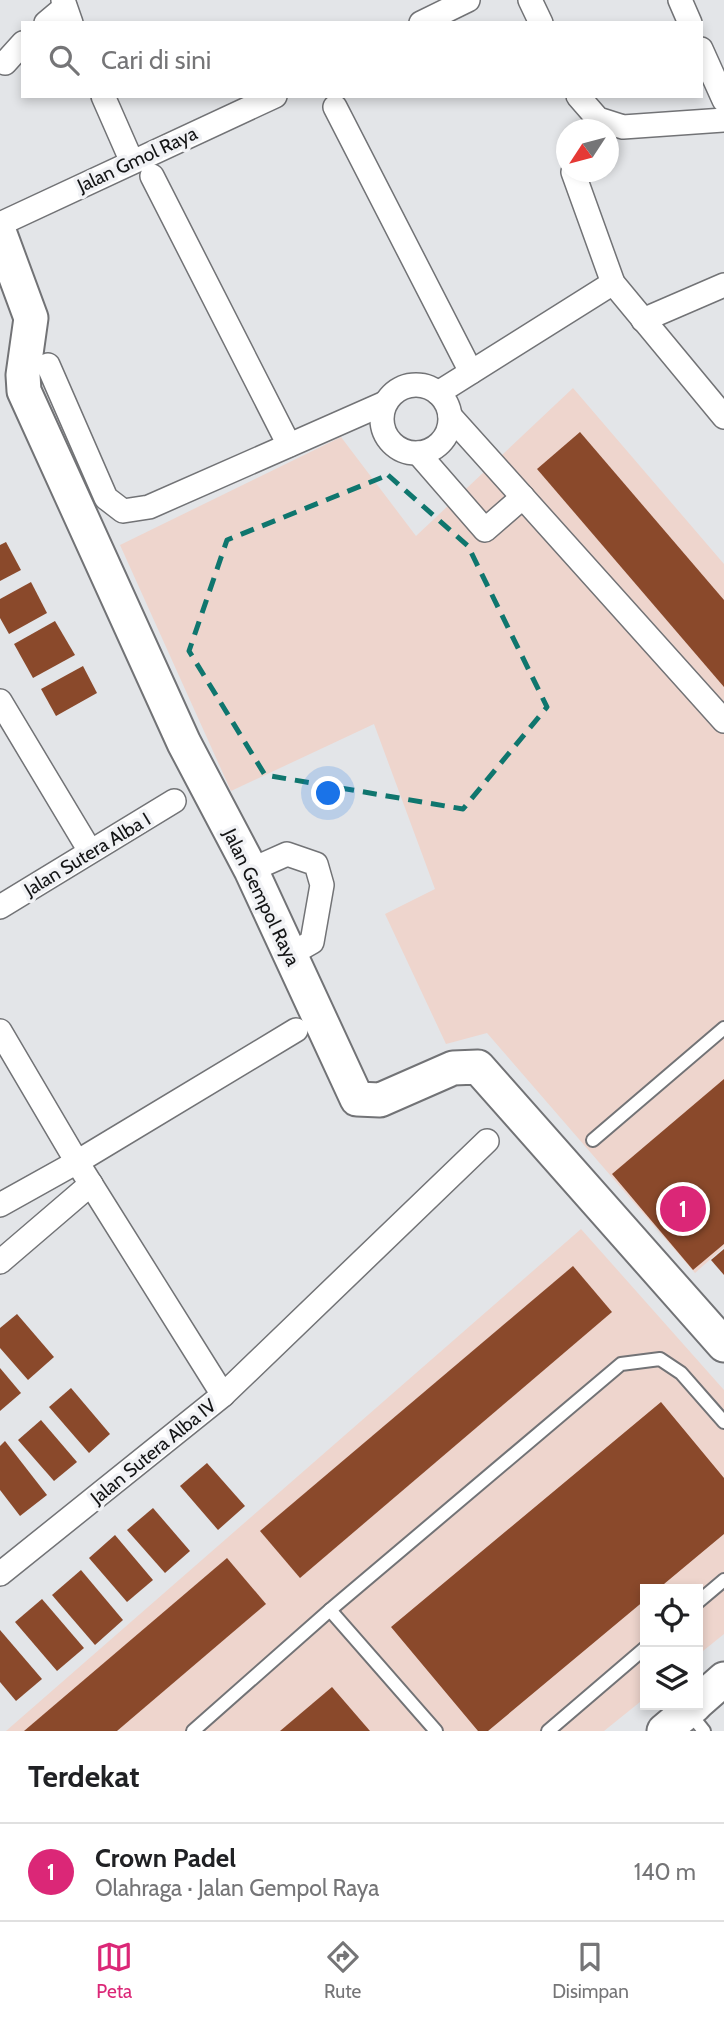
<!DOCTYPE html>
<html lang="id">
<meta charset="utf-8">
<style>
body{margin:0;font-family:Cabin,sans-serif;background:#f6f6f6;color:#202124}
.controls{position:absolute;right:21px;bottom:21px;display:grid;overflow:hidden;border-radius:0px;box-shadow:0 4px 10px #0003}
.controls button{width:63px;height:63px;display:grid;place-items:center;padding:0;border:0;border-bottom:2px solid #e0e0e0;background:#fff;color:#202124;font:35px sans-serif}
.compass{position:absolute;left:556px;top:119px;width:63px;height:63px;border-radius:50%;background:#fff;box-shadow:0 4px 10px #0003;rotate:234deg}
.you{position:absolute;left:329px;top:794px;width:24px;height:24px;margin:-18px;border:5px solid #fff;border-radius:50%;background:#1a73e8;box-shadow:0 0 0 10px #1a73e833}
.badge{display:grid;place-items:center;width:46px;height:46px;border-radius:50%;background:#db2777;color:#fff;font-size:23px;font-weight:700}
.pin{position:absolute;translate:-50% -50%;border:4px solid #fff;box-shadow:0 2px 7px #0006}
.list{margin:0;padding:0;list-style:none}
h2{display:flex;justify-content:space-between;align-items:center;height:91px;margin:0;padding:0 28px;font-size:30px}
h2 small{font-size:23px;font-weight:400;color:#757577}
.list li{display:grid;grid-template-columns:46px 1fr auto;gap:21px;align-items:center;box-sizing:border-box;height:98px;padding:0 28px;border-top:2px solid #e0e0e0}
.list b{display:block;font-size:26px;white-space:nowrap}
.list p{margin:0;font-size:23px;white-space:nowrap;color:#757577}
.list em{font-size:23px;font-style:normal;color:#757577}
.icon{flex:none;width:38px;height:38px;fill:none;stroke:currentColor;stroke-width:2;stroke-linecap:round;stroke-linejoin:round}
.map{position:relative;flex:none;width:724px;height:1731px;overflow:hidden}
.search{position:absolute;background:#fff;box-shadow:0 4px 10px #0003;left:21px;right:21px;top:21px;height:77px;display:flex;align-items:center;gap:18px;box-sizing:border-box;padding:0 24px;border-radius:0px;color:#757577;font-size:26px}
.sheet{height:189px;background:#fff}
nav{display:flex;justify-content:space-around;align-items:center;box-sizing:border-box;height:98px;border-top:2px solid #e0e0e0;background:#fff;font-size:19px;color:#757577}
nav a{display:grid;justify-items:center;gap:4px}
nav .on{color:#db2777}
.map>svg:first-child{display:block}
.commercial{fill:#eed5cd}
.building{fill:#8a492b}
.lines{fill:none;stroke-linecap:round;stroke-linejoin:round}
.lane-casing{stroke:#727376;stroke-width:16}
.street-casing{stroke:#727376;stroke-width:26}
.secondary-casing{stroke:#727376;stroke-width:37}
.lane{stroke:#fff;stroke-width:12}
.street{stroke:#fff;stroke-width:23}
.secondary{stroke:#fff;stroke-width:33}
.marked{fill:none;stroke:#0f766e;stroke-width:5;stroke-dasharray:14 9;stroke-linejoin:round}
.labels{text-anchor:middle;stroke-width:7;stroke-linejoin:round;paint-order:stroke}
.street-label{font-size:19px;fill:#131415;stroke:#f1f2f5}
</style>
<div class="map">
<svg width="724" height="1731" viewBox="0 0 724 1731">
<rect width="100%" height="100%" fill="#e3e5e8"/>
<g class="commercial">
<polygon points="573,388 724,564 724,1247 695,1273 487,1033 446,1044 385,914 435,889 374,724 231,791 120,545 341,437 416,536"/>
<polygon points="581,1229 724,1390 724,1634 698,1655 698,1589 645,1589 645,1698 604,1731 6,1731"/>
</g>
<g class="building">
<polygon points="580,432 724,600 724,687 537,469"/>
<polygon points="6,542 21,570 0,581 0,545"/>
<polygon points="31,582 47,613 9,634 0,618 0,599"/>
<polygon points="55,621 75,655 33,678 14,644"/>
<polygon points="83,666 97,693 56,716 41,689"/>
<polygon points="724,1079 724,1244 693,1270 612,1174"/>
<polygon points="724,1249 724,1275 711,1260"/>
<polygon points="573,1266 612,1312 300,1578 260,1531"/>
<polygon points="17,1314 54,1357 28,1380 0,1348 0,1328"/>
<polygon points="0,1368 21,1393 0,1411"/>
<polygon points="71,1388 110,1434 89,1453 49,1407"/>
<polygon points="661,1402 724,1478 724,1534 658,1589 645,1589 645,1600 488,1731 478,1731 391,1627"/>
<polygon points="41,1420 77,1462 54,1481 18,1440"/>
<polygon points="5,1441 47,1495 20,1516 0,1490 0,1446"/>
<polygon points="207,1463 245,1506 218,1530 180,1486"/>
<polygon points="153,1508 190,1551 165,1573 127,1530"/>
<polygon points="115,1535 153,1580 127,1602 89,1558"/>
<polygon points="227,1558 266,1604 117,1731 24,1731"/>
<polygon points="81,1570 123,1620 95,1645 52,1595"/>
<polygon points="42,1599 84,1648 57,1671 15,1622"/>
<polygon points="0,1630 42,1679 16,1701 0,1682"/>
<polygon points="332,1687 370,1731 280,1731"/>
</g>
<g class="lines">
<g class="lane-casing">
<g id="lane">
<polyline points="593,1140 724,1028"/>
<polyline points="698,1602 724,1580"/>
<polyline points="330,1610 436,1731"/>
<polyline points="688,1711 704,1731"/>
<polyline points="193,1731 330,1610 621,1364 660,1359 681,1373 724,1422"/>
<polyline points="548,1731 645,1648"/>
</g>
</g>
<g class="street-casing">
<g id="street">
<polyline points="63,0 71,23"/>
<polyline points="530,0 541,23"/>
<polyline points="680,0 690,23"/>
<polyline points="46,23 65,7"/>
<polyline points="421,23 468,0"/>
<polyline points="701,49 724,100"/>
<polyline points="5,63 23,43"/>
<polyline points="103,96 132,162"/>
<polyline points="578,96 598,119 623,127 724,120"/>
<polyline points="335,107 471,372"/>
<polyline points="573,172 613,283 724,417"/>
<polyline points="152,176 289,445"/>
<polyline points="0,224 275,96"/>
<polyline points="643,320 724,285"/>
<polyline points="48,365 106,498 123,511 149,507 385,403"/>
<circle cx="416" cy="419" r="34"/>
<polyline points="438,393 613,283"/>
<polyline points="450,416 724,721"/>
<polyline points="418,453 485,530 523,497"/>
<polyline points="0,701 90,851"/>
<polyline points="251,870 287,854 316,864 322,885 312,942 291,954"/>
<polyline points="0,907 174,801"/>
<polyline points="0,1031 77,1162 296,1030"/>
<polyline points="0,1205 77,1162 223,1395"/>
<polyline points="0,1262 91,1184"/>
<polyline points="0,1574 223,1395 487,1141"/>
</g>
</g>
<g class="secondary-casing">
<g id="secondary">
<polyline points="0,234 31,318 23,375 24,391 184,743 251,870 357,1099 380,1100 453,1068 478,1067 724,1345"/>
<polyline points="698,1702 724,1679"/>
<polyline points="664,1731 695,1705"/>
</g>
</g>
<use href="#lane" class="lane"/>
<use href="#street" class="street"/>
<use href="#secondary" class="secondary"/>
</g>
<path class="marked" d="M388,475L468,546L547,707L463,809L265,775L189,651L227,540Z"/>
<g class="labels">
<g class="street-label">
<text transform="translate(137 159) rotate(-25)" y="7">Jalan Gmol Raya</text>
<text transform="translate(87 854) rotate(-31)" y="7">Jalan Sutera Alba I</text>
<text transform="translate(262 897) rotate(64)" y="7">Jalan Gempol Raya</text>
<text transform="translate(153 1451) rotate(-39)" y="7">Jalan Sutera Alba IV</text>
</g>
</g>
</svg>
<div class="controls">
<button><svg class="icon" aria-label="locate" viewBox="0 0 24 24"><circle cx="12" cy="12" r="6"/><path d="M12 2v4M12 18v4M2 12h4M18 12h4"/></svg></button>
<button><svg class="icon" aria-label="layers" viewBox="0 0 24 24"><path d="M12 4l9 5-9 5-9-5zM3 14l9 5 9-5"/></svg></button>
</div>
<svg class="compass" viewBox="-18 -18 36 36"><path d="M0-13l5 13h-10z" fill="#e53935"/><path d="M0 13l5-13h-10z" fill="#757577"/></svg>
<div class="you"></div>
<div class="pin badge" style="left:683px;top:1209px">1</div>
<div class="search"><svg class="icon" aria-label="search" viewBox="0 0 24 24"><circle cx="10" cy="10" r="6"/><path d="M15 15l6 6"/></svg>Cari di sini</div>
</div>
<section class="sheet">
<h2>Terdekat<small></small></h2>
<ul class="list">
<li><span class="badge">1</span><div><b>Crown Padel</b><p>Olahraga · Jalan Gempol Raya</p></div><em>140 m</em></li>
</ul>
</section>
<nav>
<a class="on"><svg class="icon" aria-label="map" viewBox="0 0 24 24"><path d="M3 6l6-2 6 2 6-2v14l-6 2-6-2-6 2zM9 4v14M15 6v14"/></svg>Peta</a>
<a><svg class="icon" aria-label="directions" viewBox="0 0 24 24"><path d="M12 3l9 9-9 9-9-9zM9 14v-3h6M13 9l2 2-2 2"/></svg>Rute</a>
<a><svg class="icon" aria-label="saved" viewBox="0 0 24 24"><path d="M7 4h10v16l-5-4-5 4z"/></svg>Disimpan</a>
</nav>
